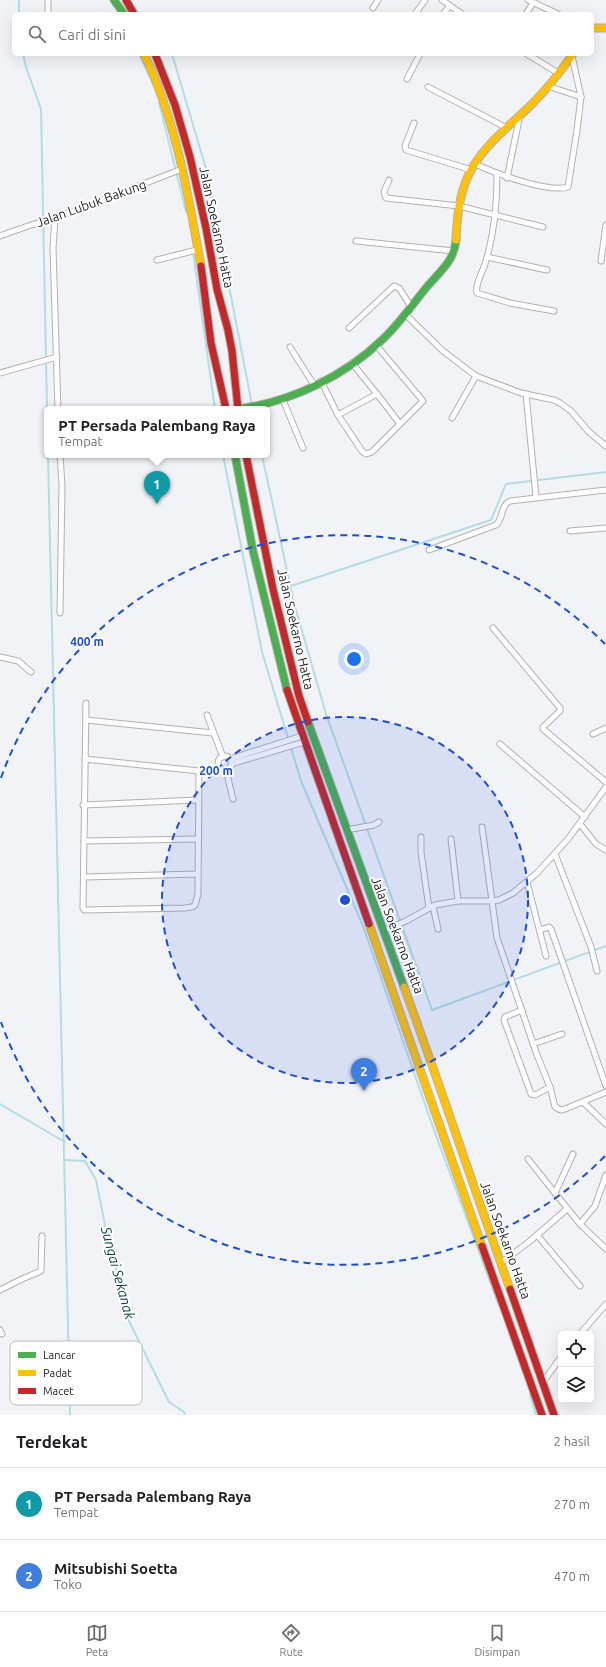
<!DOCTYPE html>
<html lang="id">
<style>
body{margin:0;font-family:Ubuntu,sans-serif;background:#f2f2f2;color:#202124}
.controls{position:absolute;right:12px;bottom:12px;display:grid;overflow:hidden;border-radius:6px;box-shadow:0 4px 16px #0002}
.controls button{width:36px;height:36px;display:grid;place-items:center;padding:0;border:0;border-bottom:1px solid #e0e0e0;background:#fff;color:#202124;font:20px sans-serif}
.you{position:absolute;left:354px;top:659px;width:14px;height:14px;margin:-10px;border:3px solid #fff;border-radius:50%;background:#1a73e8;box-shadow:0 0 0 6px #1a73e833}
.badge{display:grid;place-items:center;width:26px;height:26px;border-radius:50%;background:#6b6c70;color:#fff;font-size:13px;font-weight:700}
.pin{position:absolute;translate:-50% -33px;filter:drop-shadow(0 1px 2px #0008)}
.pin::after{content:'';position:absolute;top:21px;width:14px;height:12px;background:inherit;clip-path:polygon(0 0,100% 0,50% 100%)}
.popup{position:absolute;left:44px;top:406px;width:226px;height:52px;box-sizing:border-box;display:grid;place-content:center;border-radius:6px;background:#fff;filter:drop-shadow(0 1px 3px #0005);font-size:13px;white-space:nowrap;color:#757577}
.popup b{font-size:15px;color:#202124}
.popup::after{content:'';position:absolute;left:50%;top:100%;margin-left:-8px;border:8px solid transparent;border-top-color:#fff}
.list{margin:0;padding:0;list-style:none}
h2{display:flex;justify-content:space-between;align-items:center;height:52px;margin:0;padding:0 16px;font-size:17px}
h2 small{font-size:13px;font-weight:400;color:#757577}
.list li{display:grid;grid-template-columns:26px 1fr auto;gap:12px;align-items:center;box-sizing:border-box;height:72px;padding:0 16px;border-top:1px solid #e0e0e0}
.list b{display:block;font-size:15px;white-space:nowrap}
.list p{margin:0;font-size:13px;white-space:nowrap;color:#757577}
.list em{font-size:13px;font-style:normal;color:#757577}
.icon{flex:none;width:22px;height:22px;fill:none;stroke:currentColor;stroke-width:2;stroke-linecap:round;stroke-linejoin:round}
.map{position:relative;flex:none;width:606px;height:1415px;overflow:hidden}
.search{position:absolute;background:#fff;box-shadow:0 4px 16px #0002;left:12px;right:12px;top:12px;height:44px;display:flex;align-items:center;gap:10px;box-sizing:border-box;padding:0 14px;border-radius:6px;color:#757577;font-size:15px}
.sheet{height:196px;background:#fff}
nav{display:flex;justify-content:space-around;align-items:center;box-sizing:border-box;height:56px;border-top:1px solid #e0e0e0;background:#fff;font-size:11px;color:#757577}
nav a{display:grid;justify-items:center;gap:2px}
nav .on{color:#6b6c70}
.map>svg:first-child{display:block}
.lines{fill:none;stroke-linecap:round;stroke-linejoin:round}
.stream{stroke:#b2dee3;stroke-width:2}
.street-casing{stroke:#b1b2b4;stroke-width:7}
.fast-casing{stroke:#b1b2b4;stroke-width:9}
.slow-casing{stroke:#b1b2b4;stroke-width:9}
.jam-casing{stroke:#b1b2b4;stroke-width:9}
.street{stroke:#fdfdfe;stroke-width:5}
.fast{stroke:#4caf50;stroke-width:7}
.slow{stroke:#ffc107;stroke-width:7}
.jam{stroke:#c62828;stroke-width:7}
.ring{fill:none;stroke:#1d4ed8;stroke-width:2;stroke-dasharray:7 5}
.labels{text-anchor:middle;stroke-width:4;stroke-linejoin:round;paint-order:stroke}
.street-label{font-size:13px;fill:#232427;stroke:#fff}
.water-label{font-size:14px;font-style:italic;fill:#013f44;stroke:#fff}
.key{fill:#fff;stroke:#bdbdbe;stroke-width:1}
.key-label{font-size:11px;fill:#232427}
.centre{fill:#1d4ed8;stroke:#fff;stroke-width:2}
.ring-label{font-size:12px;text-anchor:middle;font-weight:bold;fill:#1d4ed8;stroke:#fff;stroke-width:4;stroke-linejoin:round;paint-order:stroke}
</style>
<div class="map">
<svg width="606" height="1415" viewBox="0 0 606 1415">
<rect width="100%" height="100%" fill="#f2f3f7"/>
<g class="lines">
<g class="stream">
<polyline points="19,0 19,14"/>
<polyline points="23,54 26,67 41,109 47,409"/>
<polyline points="139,54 154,86"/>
<polyline points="172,54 207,172 252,405"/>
<polyline points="159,102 186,212"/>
<polyline points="193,252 215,409"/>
<polyline points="48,455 70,1415"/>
<polyline points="223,455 262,652 301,781 363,926 434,1130 499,1306"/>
<polyline points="262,455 294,603 326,714 432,1010 606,946"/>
<polyline points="291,586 491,520 506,484 606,472"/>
<polyline points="0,1104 65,1142"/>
<polyline points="65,1160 85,1161 96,1180 110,1250 118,1276 126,1315 169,1402 184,1412 185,1415"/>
<polyline points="530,1395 536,1415"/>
</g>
<g class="street-casing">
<g id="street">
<polyline points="442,0 462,14"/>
<polyline points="528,0 558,14"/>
<polyline points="373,8 378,0"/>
<polyline points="48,14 48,0"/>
<polyline points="415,14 425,0"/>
<polyline points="443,14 450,6"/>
<polyline points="526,14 533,3"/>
<polyline points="527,54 558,73"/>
<polyline points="407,79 420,54"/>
<polyline points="548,86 581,97"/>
<polyline points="428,87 507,128"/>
<polyline points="414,123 405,146 406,150 472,170"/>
<path d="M475,164C495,173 547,193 568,187L577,130L581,97L572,56"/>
<path d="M497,174C497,206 494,237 484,267C481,275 475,285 477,293L510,303L554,311"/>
<polyline points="507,178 520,115"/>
<polyline points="389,180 384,192 386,198 459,206 543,227"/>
<polyline points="55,218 53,248 58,409"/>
<polyline points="0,236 31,225 50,220 182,169"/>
<polyline points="356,241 454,251"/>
<polyline points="487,257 547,270"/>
<polyline points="157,260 197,250"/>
<polyline points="601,261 606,225"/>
<polyline points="406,315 443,351 476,376 521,393 554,400 560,403 571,411 589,432 606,446"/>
<polyline points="349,328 394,286 399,288 412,308"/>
<polyline points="290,347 314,385"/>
<polyline points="0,373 57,357"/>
<polyline points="321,381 338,415 362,451 366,454 372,452 423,401 376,345"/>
<polyline points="377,394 400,424"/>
<polyline points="526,394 536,497"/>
<polyline points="283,400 303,448"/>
<polyline points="338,415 377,394 352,363"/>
<polyline points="452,418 476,376"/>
<polyline points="60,455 62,486 60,613"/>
<polyline points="570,531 606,528"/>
<path d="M429,550L496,525C504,518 500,506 510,501L606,490"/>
<polyline points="493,628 560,708 560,711 543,727 543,729 606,782"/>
<polyline points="0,657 18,661 31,672"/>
<polyline points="86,703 83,908 84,910 185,908 192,907 195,905 198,894 199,771"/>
<polyline points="207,715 223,757"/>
<polyline points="86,720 213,733"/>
<polyline points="593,734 606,728"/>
<polyline points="500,744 585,817"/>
<circle cx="225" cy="763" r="7"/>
<polyline points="85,759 199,771 221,769"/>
<polyline points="230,759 302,736"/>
<polyline points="231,764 304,742"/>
<polyline points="226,770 233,799"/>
<polyline points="83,805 198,800"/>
<polyline points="580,824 596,844 606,850"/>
<polyline points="482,827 497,938 537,1055 550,1087 555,1107 561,1110 565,1109 606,1092"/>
<polyline points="346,830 374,825 379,822"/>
<polyline points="421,837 421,852 429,908"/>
<polyline points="451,839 458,901"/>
<polyline points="84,841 198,839"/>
<polyline points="555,854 591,947 597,971"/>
<polyline points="84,877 198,874"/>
<polyline points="527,882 546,956"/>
<polyline points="433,906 438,929"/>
<polyline points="540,930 549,927 551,929 606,1086"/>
<polyline points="383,931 406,921 435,905 458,901 492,901 499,900 513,893 537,873 568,839 606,787"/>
<polyline points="522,1010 505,1017 504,1020 530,1091 531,1094 535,1095 550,1087"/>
<polyline points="533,1044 562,1034"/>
<polyline points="583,1102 606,1124"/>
<polyline points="573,1154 555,1193 580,1224 606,1249"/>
<polyline points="528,1159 555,1193"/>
<polyline points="580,1224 595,1206 606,1175"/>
<polyline points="537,1235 580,1286"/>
<polyline points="501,1263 530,1241 567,1209"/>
<polyline points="0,1290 22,1279 41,1271 42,1236"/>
<polyline points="0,1330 2,1334"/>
<polyline points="580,1334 606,1304"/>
<polyline points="543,1382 561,1357"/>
</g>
</g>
<g class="fast-casing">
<g id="fast">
<polyline points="114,0 124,14"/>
<path d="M238,409C291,402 345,376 383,339C400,323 412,305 426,288C439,272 454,262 456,240"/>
<polyline points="235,455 253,551 287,690"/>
<polyline points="308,722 404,987"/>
</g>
</g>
<g class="slow-casing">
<g id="slow">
<polyline points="592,28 606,28"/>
<path d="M144,54C176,120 188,194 201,266"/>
<path d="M456,240C457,218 459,195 469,174C483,145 510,126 532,104C547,89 561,71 573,54"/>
<polyline points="369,924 482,1246"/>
<path d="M404,987C441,1087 474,1189 510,1289"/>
</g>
</g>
<g class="jam-casing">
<g id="jam">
<polyline points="126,0 134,14"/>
<polyline points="155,54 175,105 190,157 206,228 217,289 228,330 232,351 238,409"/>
<polyline points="201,266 211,343 226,409"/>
<polyline points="246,455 273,589 299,696 308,722"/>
<polyline points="287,690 369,924"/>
<polyline points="482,1246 542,1415"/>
<polyline points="510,1289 554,1415"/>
</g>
</g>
<use href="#street" class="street"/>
<use href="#fast" class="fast"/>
<use href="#slow" class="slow"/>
<use href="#jam" class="jam"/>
</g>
<circle cx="345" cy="900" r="183" fill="#1d4ed8" fill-opacity=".12"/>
<g class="ring">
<circle cx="345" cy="900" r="183"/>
<path d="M605 1156A365 365 0 0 1 1 1022M1 778A365 365 0 0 1 605 644"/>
</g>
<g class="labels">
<g class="street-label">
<text transform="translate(91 203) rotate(-20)" y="5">Jalan Lubuk Bakung</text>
<text transform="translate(217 227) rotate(78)" y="5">Jalan Soekarno Hatta</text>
<text transform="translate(296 629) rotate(77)" y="5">Jalan Soekarno Hatta</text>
<text transform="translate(398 935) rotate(69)" y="5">Jalan Soekarno Hatta</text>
<text transform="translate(506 1240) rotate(70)" y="5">Jalan Soekarno Hatta</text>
</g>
<g class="water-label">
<text transform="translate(118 1273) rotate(75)" y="5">Sungai Sekanak</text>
</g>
</g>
<rect x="10" y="1341" width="132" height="64" rx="6" class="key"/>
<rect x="18" y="1352" width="18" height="6" fill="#4caf50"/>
<rect x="18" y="1370" width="18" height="6" fill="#ffc107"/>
<rect x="18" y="1388" width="18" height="6" fill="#c62828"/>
<g class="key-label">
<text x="43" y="1359">Lancar</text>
<text x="43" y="1377">Padat</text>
<text x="43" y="1395">Macet</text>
</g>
<circle cx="345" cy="900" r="6" class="centre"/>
<g class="ring-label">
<text x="87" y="646">400 m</text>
<text x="216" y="775">200 m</text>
</g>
</svg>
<div class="controls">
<button><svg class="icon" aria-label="locate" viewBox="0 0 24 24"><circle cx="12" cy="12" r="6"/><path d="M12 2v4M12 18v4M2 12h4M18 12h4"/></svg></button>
<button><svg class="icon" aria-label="layers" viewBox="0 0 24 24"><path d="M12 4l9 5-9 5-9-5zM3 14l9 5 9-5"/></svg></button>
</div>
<div class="you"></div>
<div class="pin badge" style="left:157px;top:504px;background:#0f9aa8">1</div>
<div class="popup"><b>PT Persada Palembang Raya</b>Tempat</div>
<div class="pin badge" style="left:364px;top:1091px;background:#3f7fe0">2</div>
<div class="search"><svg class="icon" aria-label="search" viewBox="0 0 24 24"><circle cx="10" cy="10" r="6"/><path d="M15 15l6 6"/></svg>Cari di sini</div>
</div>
<section class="sheet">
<h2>Terdekat<small>2 hasil</small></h2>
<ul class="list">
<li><span class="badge" style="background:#0f9aa8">1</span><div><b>PT Persada Palembang Raya</b><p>Tempat</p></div><em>270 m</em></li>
<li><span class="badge" style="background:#3f7fe0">2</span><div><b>Mitsubishi Soetta</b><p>Toko</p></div><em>470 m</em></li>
</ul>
</section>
<nav>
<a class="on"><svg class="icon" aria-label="map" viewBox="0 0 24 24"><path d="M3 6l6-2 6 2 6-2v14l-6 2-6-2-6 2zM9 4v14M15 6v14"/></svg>Peta</a>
<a><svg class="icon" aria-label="directions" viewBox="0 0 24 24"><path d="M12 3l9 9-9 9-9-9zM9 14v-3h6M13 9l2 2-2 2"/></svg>Rute</a>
<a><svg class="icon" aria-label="saved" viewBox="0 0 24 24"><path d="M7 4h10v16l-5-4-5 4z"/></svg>Disimpan</a>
</nav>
